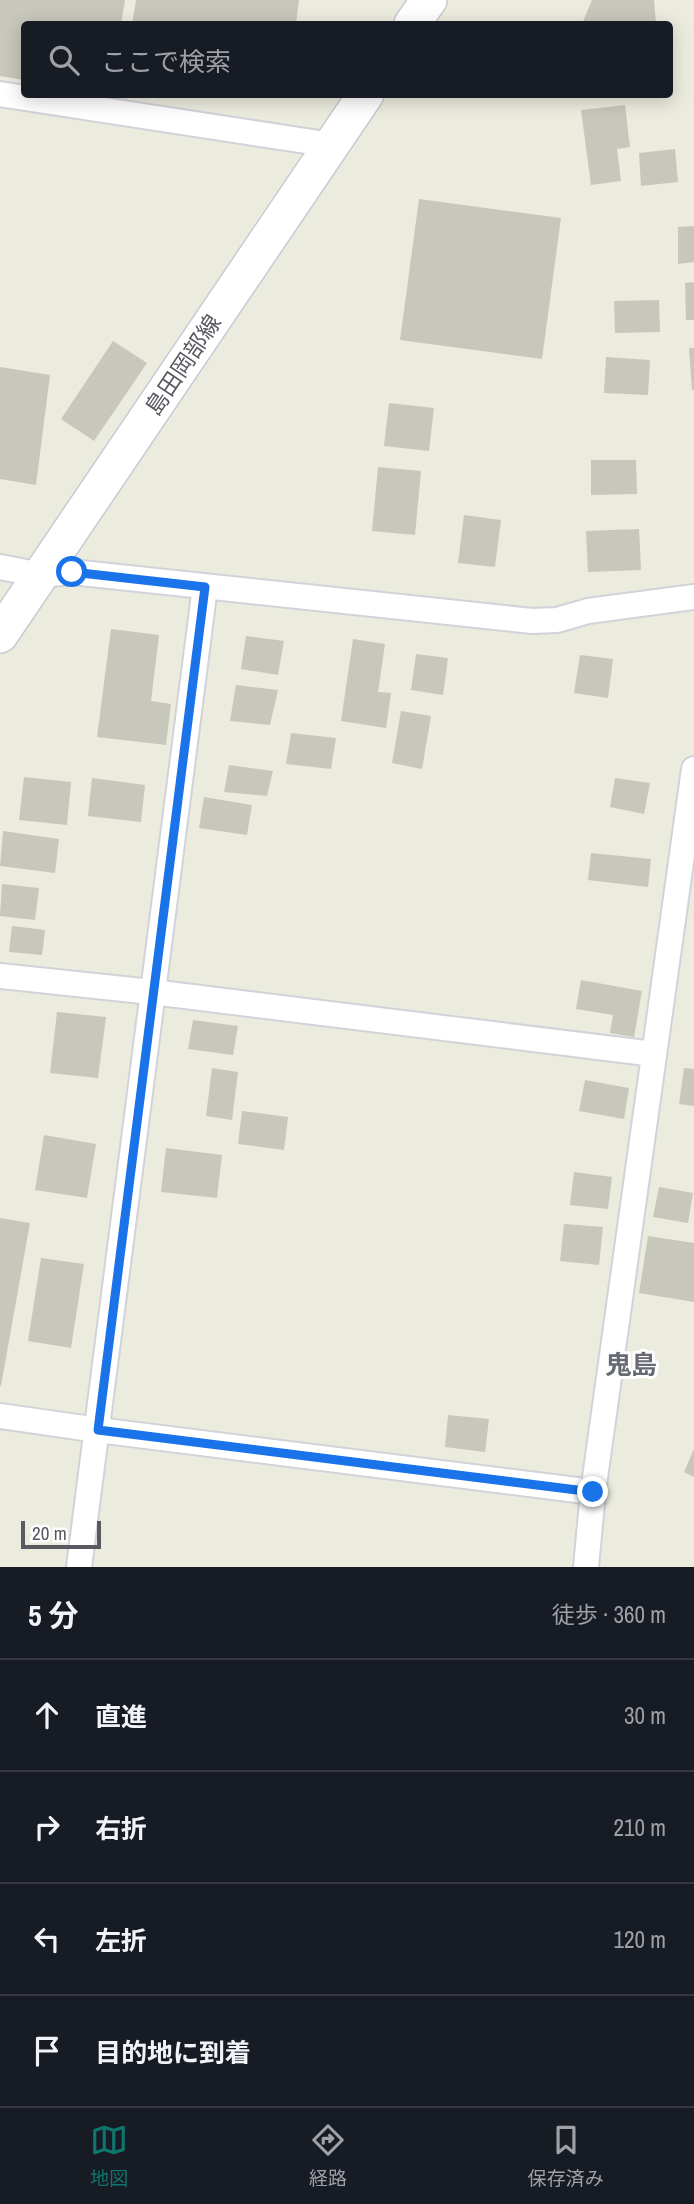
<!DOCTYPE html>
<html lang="ja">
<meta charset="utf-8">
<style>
body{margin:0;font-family:"Archivo Narrow","Noto Sans JP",sans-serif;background:#242831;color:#f1f3f6}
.scale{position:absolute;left:21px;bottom:18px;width:80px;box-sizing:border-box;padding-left:7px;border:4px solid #585961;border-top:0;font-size:19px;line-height:24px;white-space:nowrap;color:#585961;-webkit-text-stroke:5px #fff;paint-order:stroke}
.stop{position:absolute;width:21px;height:21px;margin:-16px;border:5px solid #1a73e8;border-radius:50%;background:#fff}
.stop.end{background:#1a73e8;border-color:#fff;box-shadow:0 2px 7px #0008}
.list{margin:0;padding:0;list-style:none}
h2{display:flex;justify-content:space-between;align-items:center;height:91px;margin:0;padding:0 28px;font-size:30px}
h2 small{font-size:23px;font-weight:400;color:#9ea1a6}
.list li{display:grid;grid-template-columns:46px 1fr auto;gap:21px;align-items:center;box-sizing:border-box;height:112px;padding:0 28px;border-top:2px solid #363941}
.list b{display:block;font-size:26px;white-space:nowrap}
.list em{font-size:23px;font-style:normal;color:#9ea1a6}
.icon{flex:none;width:38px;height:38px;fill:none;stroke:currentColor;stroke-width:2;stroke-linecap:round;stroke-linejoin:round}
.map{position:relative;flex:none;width:694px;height:1567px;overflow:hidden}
.search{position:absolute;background:#171b24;box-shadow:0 4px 18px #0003;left:21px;right:21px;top:21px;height:77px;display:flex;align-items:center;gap:18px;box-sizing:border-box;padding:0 24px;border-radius:7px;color:#9ea1a6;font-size:26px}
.sheet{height:539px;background:#171b24}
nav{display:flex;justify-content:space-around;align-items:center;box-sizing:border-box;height:98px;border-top:2px solid #363941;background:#171b24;font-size:19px;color:#9ea1a6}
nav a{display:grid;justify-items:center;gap:4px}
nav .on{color:#0f766e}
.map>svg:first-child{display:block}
.building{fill:#c7c7bb}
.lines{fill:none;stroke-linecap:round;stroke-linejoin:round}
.street-casing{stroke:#d2d2da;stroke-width:28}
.secondary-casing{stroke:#c9cad4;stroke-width:38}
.street{stroke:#fff;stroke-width:24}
.secondary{stroke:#fff;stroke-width:35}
.route{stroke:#1a73e8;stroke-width:9}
.labels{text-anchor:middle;stroke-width:6;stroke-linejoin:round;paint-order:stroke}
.street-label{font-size:23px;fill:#585961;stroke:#fff}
.quarter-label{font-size:26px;font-weight:bold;fill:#686a73;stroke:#fff}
</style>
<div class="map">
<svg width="694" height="1567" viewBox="0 0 694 1567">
<rect width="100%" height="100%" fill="#ebecde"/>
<g class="building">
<polygon points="0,0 125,0 121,24 24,24 24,80 0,76"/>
<polygon points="136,0 299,0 296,24 132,24"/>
<polygon points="592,0 654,0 656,24 582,24"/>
<polygon points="625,105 630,147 617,149 621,181 591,185 581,110"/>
<polygon points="675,149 678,182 641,186 639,153"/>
<polygon points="419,199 561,218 542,359 400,340"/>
<polygon points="694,226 694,262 678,264 678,227"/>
<polygon points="694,282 694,320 686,320 685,283"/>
<polygon points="659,300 660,332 615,333 614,301"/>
<polygon points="113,341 147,363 94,441 61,419"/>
<polygon points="689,348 694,348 694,390 692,390"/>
<polygon points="606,357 650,360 648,395 604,393"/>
<polygon points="0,367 50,375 36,485 0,479"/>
<polygon points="389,403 434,408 429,451 384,446"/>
<polygon points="591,460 636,460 637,494 591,495"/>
<polygon points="378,467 421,471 415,535 372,531"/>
<polygon points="464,515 501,520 495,567 458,563"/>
<polygon points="639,529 641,570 588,572 586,531"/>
<polygon points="111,629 159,635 151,701 171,704 166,745 97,737"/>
<polygon points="246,636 284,641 278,675 241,669"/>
<polygon points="353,639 385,644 378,692 391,693 386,728 341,721"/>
<polygon points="416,654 448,658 443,695 411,690"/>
<polygon points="580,655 613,659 608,698 574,693"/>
<polygon points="236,685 278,690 270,725 230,721"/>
<polygon points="401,711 431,716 422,769 392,763"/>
<polygon points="291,733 336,738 331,769 286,764"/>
<polygon points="229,765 273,771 267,796 224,792"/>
<polygon points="24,777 71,782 67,825 19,820"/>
<polygon points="92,778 145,785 141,822 88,816"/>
<polygon points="615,778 650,783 644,814 610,807"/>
<polygon points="204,797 252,805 247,835 199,828"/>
<polygon points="3,831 59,839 55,873 0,866"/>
<polygon points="591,853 651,859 648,887 588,880"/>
<polygon points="2,884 39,888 35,920 0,916"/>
<polygon points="12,926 45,930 42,955 9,952"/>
<polygon points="581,980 642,991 634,1037 610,1033 613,1015 576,1009"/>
<polygon points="57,1012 106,1017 98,1078 50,1073"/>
<polygon points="193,1020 238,1026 233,1055 188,1049"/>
<polygon points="212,1068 238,1072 232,1120 206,1116"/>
<polygon points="684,1068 694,1069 694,1106 679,1104"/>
<polygon points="585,1080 629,1088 624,1119 579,1111"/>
<polygon points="242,1111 288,1117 284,1150 238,1144"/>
<polygon points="44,1135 96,1144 87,1198 35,1190"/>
<polygon points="166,1148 222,1155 217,1198 161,1192"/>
<polygon points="574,1172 612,1177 608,1209 570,1205"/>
<polygon points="659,1187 693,1193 688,1223 653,1217"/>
<polygon points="0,1218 30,1223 1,1386 0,1386"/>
<polygon points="564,1224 603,1227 599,1265 560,1261"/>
<polygon points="648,1236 694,1243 694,1302 639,1293"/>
<polygon points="41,1258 84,1264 71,1348 28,1341"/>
<polygon points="448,1415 489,1419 485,1452 445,1447"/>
<polygon points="694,1449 694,1477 684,1472"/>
</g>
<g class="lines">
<g class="street-casing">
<g id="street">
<polyline points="0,94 332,145"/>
<polyline points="0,567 41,575 72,572 532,621 557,620 588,611 694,597"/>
<polyline points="0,976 152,992 654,1054"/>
<polyline points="0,1416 98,1430 593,1492"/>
<polyline points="79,1567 205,587"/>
<polyline points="586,1567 593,1492 694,769"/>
</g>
</g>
<g class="secondary-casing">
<g id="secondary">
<polyline points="412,24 429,0"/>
<polyline points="0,635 366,94"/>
</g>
</g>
<use href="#street" class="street"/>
<use href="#secondary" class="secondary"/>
</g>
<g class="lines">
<polyline class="route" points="72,572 205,587 98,1430 593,1492"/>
</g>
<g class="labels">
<g class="street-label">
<text transform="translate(183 365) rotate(-56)" y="8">島田岡部線</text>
</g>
<g class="quarter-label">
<text x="631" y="1374">鬼島</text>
</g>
</g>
</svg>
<div class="scale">20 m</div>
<div class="stop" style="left:72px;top:572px"></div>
<div class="stop end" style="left:593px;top:1492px"></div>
<div class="search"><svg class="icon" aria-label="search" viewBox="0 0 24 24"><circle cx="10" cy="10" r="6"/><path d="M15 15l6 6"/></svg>ここで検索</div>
</div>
<section class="sheet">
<h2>5 分<small>徒歩 · 360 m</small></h2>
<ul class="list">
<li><svg class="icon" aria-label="ahead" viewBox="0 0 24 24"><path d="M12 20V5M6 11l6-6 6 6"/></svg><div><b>直進</b></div><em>30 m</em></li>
<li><svg class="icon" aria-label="right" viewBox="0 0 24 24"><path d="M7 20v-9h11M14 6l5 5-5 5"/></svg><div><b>右折</b></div><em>210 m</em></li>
<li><svg class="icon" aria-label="left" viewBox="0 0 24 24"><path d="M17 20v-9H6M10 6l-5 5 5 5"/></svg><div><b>左折</b></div><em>120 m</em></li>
<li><svg class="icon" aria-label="arrive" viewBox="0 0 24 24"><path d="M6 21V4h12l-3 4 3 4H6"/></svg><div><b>目的地に到着</b></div></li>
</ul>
</section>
<nav>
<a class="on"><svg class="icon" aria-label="map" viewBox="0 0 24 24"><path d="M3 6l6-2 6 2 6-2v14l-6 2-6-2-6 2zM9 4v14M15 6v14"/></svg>地図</a>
<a><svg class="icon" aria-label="directions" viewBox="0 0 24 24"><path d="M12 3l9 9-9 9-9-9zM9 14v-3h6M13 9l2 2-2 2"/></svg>経路</a>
<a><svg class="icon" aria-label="saved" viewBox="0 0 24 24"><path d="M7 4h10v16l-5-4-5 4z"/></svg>保存済み</a>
</nav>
